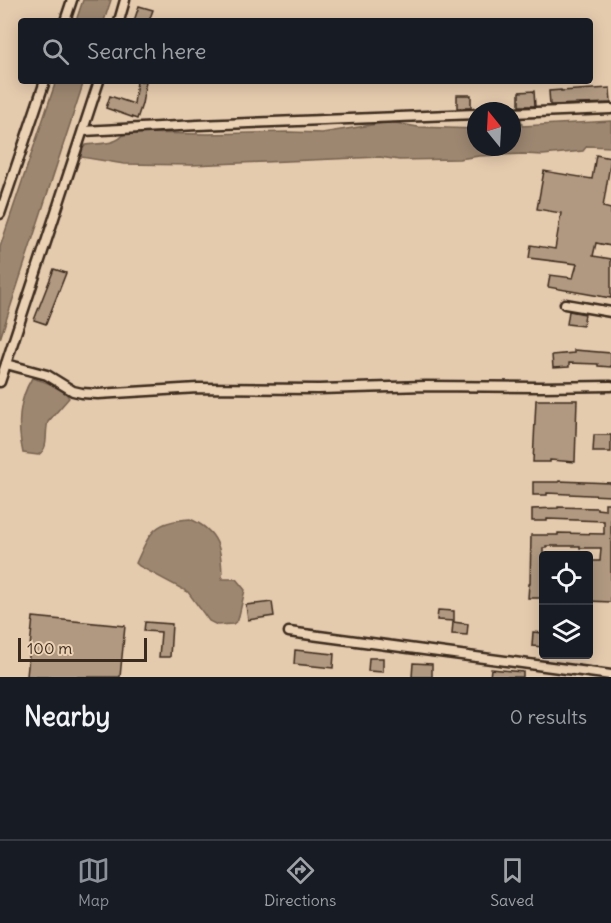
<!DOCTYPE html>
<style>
body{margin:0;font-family:Delius,sans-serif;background:#20242c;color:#f1f3f6}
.controls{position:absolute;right:18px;bottom:18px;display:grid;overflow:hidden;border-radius:6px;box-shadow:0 3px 15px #0003}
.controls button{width:54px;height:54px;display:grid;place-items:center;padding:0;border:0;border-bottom:2px solid #363941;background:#171b24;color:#f1f3f6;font:30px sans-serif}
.compass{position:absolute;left:467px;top:102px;width:54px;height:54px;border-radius:50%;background:#171b24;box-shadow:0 3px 15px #0003;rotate:342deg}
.scale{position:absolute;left:18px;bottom:15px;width:129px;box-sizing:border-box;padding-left:6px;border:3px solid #3b2a1e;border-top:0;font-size:16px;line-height:21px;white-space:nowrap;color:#3b2a1e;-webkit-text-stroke:4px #ecd2b4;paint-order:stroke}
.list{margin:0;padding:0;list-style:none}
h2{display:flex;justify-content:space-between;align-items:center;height:78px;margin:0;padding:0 24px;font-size:26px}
h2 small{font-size:20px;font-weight:400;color:#9ea1a6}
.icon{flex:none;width:33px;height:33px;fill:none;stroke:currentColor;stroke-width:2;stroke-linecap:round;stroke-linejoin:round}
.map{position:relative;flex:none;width:611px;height:677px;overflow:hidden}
.search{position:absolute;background:#171b24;box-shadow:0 3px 15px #0003;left:18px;right:18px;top:18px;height:66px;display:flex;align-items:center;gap:15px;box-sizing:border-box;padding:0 21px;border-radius:6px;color:#9ea1a6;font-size:22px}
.sheet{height:162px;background:#171b24}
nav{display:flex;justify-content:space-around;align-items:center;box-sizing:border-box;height:84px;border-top:2px solid #363941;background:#171b24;font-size:16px;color:#9ea1a6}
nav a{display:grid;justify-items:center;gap:3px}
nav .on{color:#8c9099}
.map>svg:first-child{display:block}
.water{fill:#9d8771;stroke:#766250;stroke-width:1.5}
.building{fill:#b19981;stroke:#3b2a1e;stroke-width:1.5}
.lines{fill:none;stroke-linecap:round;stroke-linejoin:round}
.street-casing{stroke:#3b2a1e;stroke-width:13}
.street{stroke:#ecd2b4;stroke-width:8}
</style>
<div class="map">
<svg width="611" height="677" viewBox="0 0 611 677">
<rect width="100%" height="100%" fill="#e5cbae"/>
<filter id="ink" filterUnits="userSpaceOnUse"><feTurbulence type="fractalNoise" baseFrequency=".0167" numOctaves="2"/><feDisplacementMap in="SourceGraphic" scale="12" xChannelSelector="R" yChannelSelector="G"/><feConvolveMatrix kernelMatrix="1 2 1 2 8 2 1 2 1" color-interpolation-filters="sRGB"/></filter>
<g filter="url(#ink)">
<g class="water">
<polygon points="83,0 111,0 104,21 76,21"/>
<polygon points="56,81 84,81 0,339 0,247"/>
<path d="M521,118L522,126L611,121V147L587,146L583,151L543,155L523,154L479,156L459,159L399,160L380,157L192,165L124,164L81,157L82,149L86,145C100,143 117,145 125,133L208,134L289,132L322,133L390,122L418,127L476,129V147H512V119Z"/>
<path d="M32,378C44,382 63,386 69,398L48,422C44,434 50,448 38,455L23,453C17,427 18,401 32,378Z"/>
<path d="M190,519C219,531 222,550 222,579H236L245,590L238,620L233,624L217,625L209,621L188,592L139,566L136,563C150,532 154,521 190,519Z"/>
</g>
<g class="building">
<polygon points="139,6 153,10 149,21 134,21"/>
<polygon points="137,81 146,81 142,104 137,119 106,108 110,96 134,104"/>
<polygon points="610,88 611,103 550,105 549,91 561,90 561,91"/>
<polygon points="534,91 535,106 519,106 519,92"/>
<rect x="457" y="95" width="14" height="13"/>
<polygon points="596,155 611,158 603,207 611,209 611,246 596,243 593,256 611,259 611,298 548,287 550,275 573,278 577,264 529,258 531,245 555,249 561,213 537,209 544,171 592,179"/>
<polygon points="54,269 66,273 46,324 34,320"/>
<polygon points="569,311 585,314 583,326 567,324"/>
<polygon points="574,350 611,353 611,367 598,366 598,364 569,363 569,367 553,368 552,355 574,353"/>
<polygon points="536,400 577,400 575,462 550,460 550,462 533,462"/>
<polygon points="594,435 611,435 611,452 593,452"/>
<polygon points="559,481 611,483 611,496 547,493 547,495 533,495 533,482 559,482"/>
<polygon points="605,503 611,503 611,602 588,601 588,561 600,561 601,548 580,548 580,546 546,546 546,548 543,548 543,598 528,598 529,584 530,584 531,535 558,535 558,533 604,534 604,521 547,519 547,521 532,521 532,509 558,508 558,507 597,508 597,509 605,510"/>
<polygon points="272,602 274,616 248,620 246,605"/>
<polygon points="438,610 454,611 454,621 437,620"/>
<polygon points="33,617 125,626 120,677 40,677 27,676"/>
<polygon points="145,622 172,624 170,657 159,657 161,632 144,631"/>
<polygon points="453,622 468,624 467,635 452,634"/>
<polygon points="533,632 543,633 543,647 532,646"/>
<polygon points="295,650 334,654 333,668 294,664"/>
<polygon points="369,658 383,658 383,672 368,671"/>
<polygon points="413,663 432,664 432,677 412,677"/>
<polygon points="491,669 523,672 523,677 490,677"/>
</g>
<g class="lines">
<g class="street-casing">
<g id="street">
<polyline points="65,21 72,0"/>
<polyline points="119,21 125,0"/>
<polyline points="512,113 611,109"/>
<polyline points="83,131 198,125 476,114"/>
<polyline points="0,214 45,81"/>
<polyline points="565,304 611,312"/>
<polyline points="6,364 47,375 73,391 82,393 98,394 198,388 319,389 426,386 541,387 611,386"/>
<polyline points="0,382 99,81"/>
<polyline points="289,632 611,675"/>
</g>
</g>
<use href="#street" class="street"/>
</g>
</g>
</svg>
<div class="controls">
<button><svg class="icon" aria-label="locate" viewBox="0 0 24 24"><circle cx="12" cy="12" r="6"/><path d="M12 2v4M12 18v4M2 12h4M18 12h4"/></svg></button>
<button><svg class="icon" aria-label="layers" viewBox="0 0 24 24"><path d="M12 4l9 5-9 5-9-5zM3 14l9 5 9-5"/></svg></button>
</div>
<svg class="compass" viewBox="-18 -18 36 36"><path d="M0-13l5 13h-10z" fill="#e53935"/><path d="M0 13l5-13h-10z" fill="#9ea1a6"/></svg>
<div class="scale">100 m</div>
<div class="search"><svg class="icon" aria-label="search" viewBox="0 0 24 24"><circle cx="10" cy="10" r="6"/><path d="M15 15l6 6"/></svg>Search here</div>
</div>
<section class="sheet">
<h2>Nearby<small>0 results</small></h2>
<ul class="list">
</ul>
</section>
<nav>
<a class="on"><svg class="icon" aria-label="map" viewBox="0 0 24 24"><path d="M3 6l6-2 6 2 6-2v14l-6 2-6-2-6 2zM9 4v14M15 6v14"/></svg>Map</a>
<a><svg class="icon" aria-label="directions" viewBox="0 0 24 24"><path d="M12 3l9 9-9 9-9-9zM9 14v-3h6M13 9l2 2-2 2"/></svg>Directions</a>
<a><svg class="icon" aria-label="saved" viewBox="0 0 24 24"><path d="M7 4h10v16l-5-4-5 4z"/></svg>Saved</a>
</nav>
